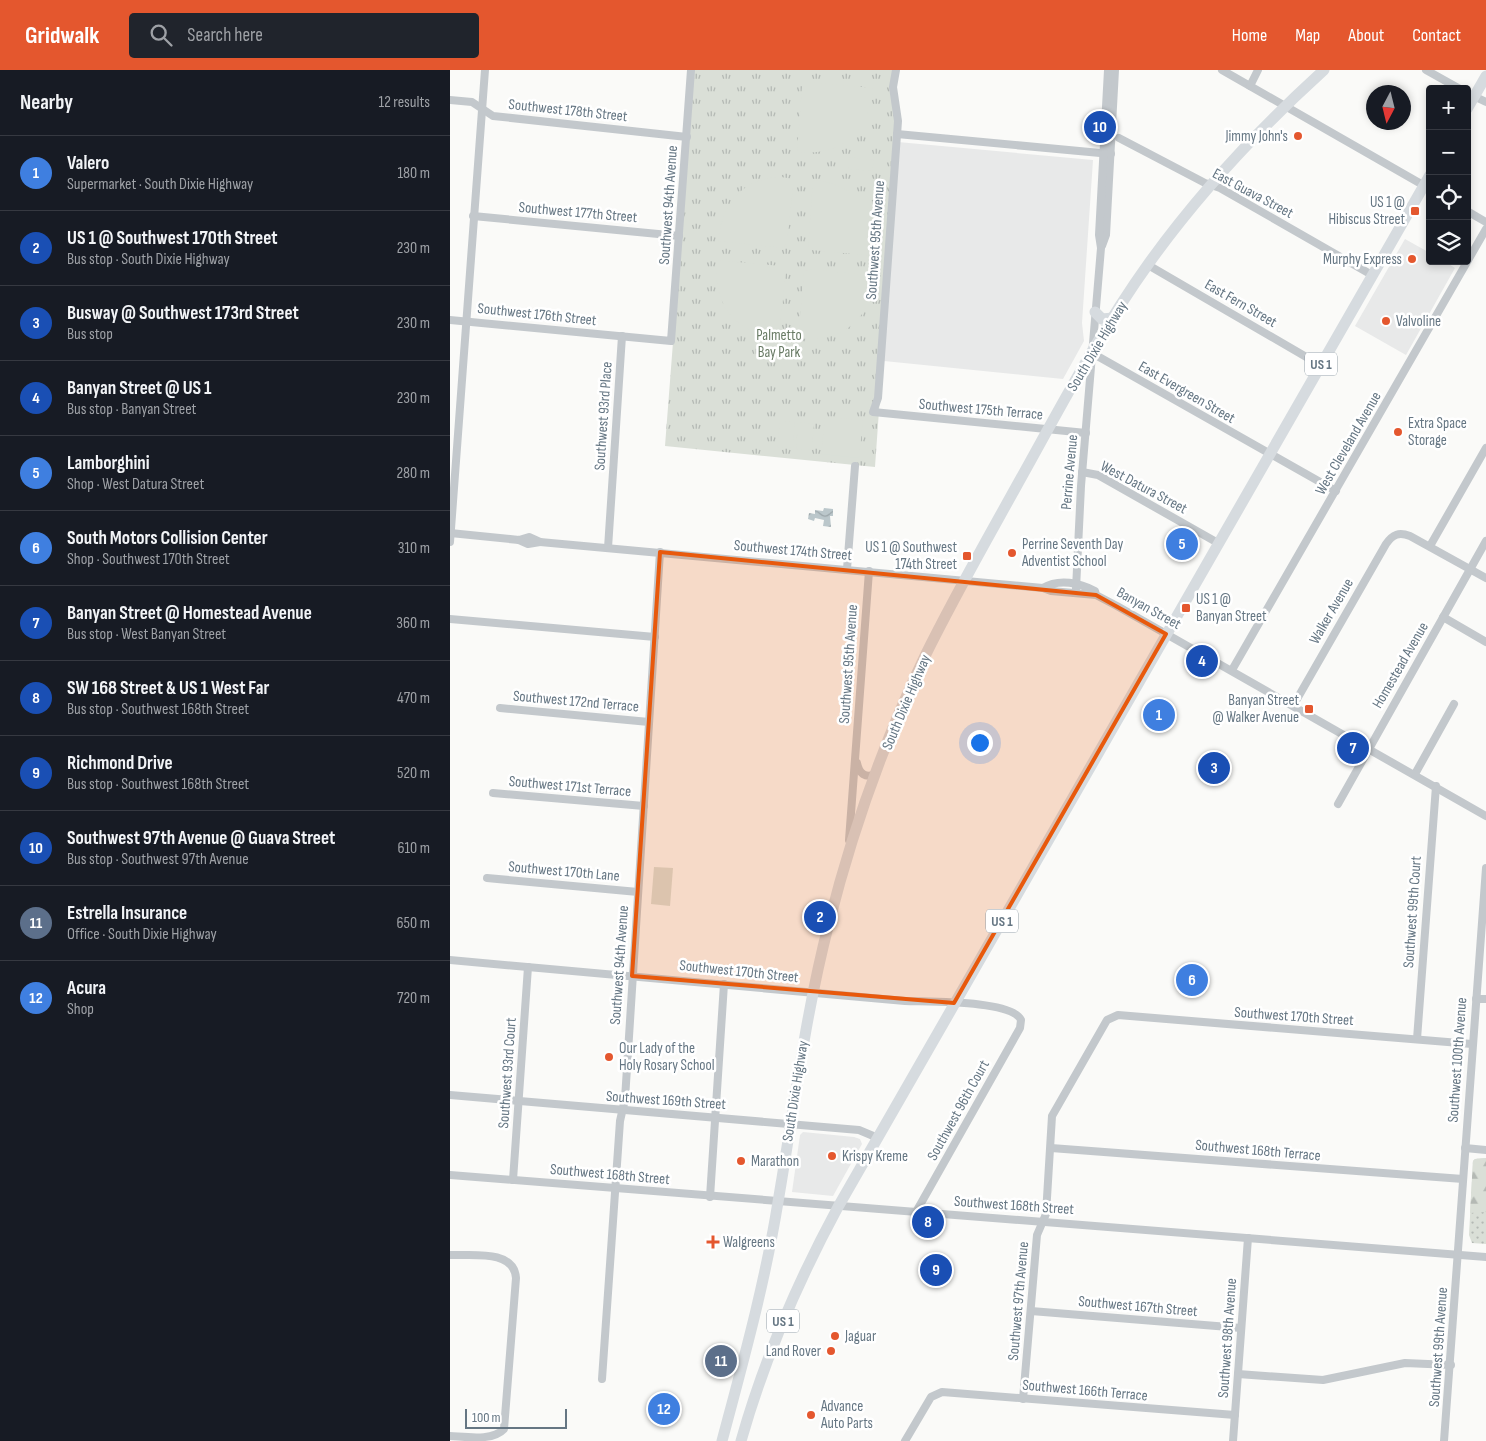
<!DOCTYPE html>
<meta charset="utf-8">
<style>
body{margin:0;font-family:"Sofia Sans Condensed",sans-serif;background:#20242c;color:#f1f3f6}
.controls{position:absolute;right:15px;top:15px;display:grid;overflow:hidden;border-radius:5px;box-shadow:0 2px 8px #0003}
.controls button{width:45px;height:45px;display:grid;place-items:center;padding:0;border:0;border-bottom:1px solid #363941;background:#171b24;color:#f1f3f6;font:25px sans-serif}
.compass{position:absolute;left:916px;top:15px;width:45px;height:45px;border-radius:50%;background:#171b24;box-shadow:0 2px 8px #0003;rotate:187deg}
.scale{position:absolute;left:15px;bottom:12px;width:102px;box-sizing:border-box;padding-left:5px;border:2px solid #657683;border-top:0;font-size:14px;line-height:18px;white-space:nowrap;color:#657683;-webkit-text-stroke:4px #fff;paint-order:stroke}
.you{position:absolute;left:529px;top:672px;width:18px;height:18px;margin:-12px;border:4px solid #fff;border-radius:50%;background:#1a73e8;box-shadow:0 0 0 8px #1a73e833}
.badge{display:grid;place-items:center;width:32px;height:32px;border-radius:50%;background:#e4572e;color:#fff;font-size:16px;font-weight:700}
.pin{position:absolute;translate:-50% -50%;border:2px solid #fff;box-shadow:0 1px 5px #0006}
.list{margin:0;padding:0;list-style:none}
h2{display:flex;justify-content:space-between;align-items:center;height:65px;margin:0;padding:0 20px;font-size:21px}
h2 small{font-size:16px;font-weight:400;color:#9ea1a6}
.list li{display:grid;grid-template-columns:32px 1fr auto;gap:15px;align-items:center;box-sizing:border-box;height:75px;padding:0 20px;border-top:1px solid #363941}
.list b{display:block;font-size:19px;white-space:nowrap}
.list p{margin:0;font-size:16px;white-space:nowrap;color:#9ea1a6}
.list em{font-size:16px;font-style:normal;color:#9ea1a6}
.icon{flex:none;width:28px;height:28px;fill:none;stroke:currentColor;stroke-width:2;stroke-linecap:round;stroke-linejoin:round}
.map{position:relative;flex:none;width:1036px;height:1371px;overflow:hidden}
header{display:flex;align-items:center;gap:30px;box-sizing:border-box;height:70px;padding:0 25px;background:#e4572e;color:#fff}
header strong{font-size:24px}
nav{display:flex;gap:28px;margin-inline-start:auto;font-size:18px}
.search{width:350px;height:45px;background:#20242c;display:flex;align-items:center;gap:12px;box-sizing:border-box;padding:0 18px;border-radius:5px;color:#9ea1a6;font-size:19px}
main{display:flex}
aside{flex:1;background:#171b24}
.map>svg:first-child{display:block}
.built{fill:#e8e9e9}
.grass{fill:url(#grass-dots)}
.forest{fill:url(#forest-firs)}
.park{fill:url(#park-tufts)}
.pitch{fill:#dadfd7}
.water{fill:url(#water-waves)}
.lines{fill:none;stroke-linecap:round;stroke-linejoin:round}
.minor{stroke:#c3c8cc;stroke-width:8}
.highway{stroke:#d6dbdf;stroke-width:11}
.marked{fill:#e8590c;fill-opacity:0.2;stroke:#e8590c;stroke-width:4;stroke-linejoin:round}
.poi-dot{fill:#e4572e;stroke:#fff;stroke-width:2}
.labels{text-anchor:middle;stroke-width:5;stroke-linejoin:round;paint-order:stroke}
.shield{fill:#fff;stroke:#939fa8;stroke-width:1}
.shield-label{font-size:14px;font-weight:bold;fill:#657683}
.street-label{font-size:15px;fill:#657683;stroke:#fff}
.poi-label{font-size:15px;fill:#657683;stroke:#fff;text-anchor:start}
.park-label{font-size:15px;fill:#687a64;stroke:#fff}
</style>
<header>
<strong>Gridwalk</strong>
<div class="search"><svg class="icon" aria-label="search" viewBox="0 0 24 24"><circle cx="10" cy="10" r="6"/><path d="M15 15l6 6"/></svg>Search here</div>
<nav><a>Home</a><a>Map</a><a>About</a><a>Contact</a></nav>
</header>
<main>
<aside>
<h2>Nearby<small>12 results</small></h2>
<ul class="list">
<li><span class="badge" style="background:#3f7fe0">1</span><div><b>Valero</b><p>Supermarket · South Dixie Highway</p></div><em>180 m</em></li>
<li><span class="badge" style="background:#1a4fb4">2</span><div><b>US 1 @ Southwest 170th Street</b><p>Bus stop · South Dixie Highway</p></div><em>230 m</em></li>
<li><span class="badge" style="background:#1a4fb4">3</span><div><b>Busway @ Southwest 173rd Street</b><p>Bus stop</p></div><em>230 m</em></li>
<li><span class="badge" style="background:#1a4fb4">4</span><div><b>Banyan Street @ US 1</b><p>Bus stop · Banyan Street</p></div><em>230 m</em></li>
<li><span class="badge" style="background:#3f7fe0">5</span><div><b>Lamborghini</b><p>Shop · West Datura Street</p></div><em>280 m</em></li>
<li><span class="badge" style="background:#3f7fe0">6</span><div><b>South Motors Collision Center</b><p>Shop · Southwest 170th Street</p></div><em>310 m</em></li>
<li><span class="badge" style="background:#1a4fb4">7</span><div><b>Banyan Street @ Homestead Avenue</b><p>Bus stop · West Banyan Street</p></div><em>360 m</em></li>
<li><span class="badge" style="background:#1a4fb4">8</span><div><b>SW 168 Street &amp; US 1 West Far</b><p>Bus stop · Southwest 168th Street</p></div><em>470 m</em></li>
<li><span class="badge" style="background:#1a4fb4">9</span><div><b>Richmond Drive</b><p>Bus stop · Southwest 168th Street</p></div><em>520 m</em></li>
<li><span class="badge" style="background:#1a4fb4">10</span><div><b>Southwest 97th Avenue @ Guava Street</b><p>Bus stop · Southwest 97th Avenue</p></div><em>610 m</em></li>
<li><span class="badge" style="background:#5c6f8a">11</span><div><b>Estrella Insurance</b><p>Office · South Dixie Highway</p></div><em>650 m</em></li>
<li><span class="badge" style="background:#3f7fe0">12</span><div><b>Acura</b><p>Shop</p></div><em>720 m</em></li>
</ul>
</aside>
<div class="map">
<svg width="1036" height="1371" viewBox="0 0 1036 1371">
<defs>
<pattern id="grass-dots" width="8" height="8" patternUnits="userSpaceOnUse" patternTransform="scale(1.25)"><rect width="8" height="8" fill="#dadfd7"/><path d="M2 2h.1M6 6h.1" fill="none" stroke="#b4b9b4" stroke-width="1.8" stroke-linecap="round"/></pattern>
<pattern id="forest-firs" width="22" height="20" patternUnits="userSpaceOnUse" patternTransform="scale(1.25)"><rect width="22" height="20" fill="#dadfd7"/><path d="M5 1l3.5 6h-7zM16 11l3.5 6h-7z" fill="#b4b9b4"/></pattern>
<pattern id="park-tufts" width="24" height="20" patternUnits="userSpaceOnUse" patternTransform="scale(1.25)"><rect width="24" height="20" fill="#dadfd7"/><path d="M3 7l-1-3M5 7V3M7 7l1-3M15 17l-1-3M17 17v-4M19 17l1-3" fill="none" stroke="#b4b9b4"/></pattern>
<pattern id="water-waves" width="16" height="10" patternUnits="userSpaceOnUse" patternTransform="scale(1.25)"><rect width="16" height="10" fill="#bbc7cb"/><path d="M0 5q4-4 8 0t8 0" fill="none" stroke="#9ca6aa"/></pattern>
</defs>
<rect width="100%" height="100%" fill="#fafaf8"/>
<g class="built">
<polygon points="448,72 643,90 632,253 634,271 613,309 434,291"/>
<polygon points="955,169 980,183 980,191 994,191 1005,198 956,285 905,256"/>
<polygon points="353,1062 404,1067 410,1069 412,1074 383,1126 342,1122 350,1065"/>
</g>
<polygon class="grass" points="1036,1088 1036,1174 1022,1173 1019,1165 1023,1091 1025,1089"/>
<polygon class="forest" points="1036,1088 1036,1142 1020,1143 1023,1091 1025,1089"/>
<polygon class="park" points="244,0 443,0 440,15 448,72 425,397 215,376"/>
<g class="pitch">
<path d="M357,12L423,18C420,62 390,87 347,82L352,16Z"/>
<polygon points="399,87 424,90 422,101 398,99"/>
<path d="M331,107L344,109L337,173L333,178L268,171C272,134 292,108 331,107Z"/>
<path d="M363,110C405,114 432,142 426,186L361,180L358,177Z"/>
<path d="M266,190L331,196L336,201L329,267C282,263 264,234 266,190Z"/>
<path d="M359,199L425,206C421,249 392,274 348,268L354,202Z"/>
<polygon points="375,347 413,350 409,388 371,384"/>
<polygon points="330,351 345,352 343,378 327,377"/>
<polygon points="348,352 364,354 362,380 346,379"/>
<polygon points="204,797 223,798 220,836 201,834"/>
</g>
<polygon class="water" points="374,438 383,439 383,446 380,446 381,457 373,456 374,450 365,448 364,451 358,449 359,443 365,444 365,440 373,441"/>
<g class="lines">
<g class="minor">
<polyline points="446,0 443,17 448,51 428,328 423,342 636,363"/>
<polyline points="772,0 980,119"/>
<polyline points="976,0 1010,19"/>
<polyline points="800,16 808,0"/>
<polyline points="1017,23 1036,32"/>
<polyline points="0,30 22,32 43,46 237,67"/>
<polyline points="447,64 661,84"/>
<polyline points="669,68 755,113 770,118 922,205"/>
<polyline points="1017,141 1036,152"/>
<polyline points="23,146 229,166"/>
<polyline points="652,176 656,165 665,0"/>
<polyline points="698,195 870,295"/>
<polyline points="0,250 221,271 241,0"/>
<polyline points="642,283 886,421"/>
<polyline points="632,402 648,405 768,473"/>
<polyline points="0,463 69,470 79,467 90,472 593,518"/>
<polyline points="69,470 78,474 90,472"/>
<polyline points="0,472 35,0"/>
<polyline points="980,476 1036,378"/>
<polyline points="158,478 172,266"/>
<polyline points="397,499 405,396"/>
<polyline points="626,519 631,416 651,178 649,165 658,0"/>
<path d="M646,525L601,521L593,518C609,508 630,513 645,521L646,525L667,536L1036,746"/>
<polyline points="993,547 1036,572"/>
<polyline points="0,549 205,567"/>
<polyline points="782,600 1036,159"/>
<path d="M843,636L936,474C943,464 949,462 960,466L1036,508"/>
<polyline points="50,638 199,652"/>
<path d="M407,693C409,703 415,709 426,704"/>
<polyline points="965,704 1004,634"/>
<polyline points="43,723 194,736"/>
<polyline points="888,734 1036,471"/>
<polyline points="399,770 419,501"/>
<polyline points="37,808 188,822"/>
<path d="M0,890C152,904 304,918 455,931C478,932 562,930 571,950L570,958L466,1142"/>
<polyline points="1026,929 1036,929"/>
<polyline points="967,969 986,716"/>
<polyline points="0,1025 409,1060 428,1068"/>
<polyline points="601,1078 1013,1109"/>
<polyline points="1015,1078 1036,1080"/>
<polyline points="0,1105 1036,1187"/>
<polyline points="63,1110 78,897"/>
<polyline points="260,1127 274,914"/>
<path d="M0,1185C21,1186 64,1179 66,1208L54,1359C43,1371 18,1367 0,1366"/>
<polyline points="581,1241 791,1258"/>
<polyline points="788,1304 873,1310 955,1293 1001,1295"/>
<polyline points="152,1309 170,1051 175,1029 210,482"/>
<polyline points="573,1329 587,1165 596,1144 602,1046 657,950 668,945 1022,974"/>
<polyline points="455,1371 481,1327 492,1322 785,1345"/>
<polyline points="783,1371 798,1168"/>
<polyline points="994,1371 1036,798"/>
</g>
<g class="highway">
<polyline points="1017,39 1036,6"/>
<polyline points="645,242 652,249 663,248"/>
<path d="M272,1371C293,1292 315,1213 328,1132C344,1039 355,945 379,853C402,762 434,671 475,586C503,529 535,473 566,417C608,342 648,264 699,193C750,122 809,59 874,0"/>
<path d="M291,1371C314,1290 348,1211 388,1137L980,105"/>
</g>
</g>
<path class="marked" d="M210,482L646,525L716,564L504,933L182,906Z"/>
<g class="poi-dot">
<circle cx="848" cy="66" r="5"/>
<rect x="960" y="136" width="10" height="10" rx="2.5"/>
<circle cx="962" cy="189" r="5"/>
<circle cx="936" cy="251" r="5"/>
<circle cx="948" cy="362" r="5"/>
<circle cx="562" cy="483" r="5"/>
<rect x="512" y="481" width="10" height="10" rx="2.5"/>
<rect x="731" y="533" width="10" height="10" rx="2.5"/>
<rect x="854" y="634" width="10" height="10" rx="2.5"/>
<circle cx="159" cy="987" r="5"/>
<circle cx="382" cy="1086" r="5"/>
<circle cx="291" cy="1091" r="5"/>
<path d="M260.5 1164.5h5v5h5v5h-5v5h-5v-5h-5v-5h5z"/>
<circle cx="385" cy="1266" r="5"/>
<circle cx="381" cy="1281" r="5"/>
<circle cx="361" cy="1345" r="5"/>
</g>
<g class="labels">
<g class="shield">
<rect x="855" y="282.5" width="32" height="23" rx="4"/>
<rect x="536" y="839.5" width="32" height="23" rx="4"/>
<rect x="317" y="1239.5" width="32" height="23" rx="4"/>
</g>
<g class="shield-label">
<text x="871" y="299">US 1</text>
<text x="552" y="856">US 1</text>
<text x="333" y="1256">US 1</text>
</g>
<g class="street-label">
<text transform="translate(118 40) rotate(6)" y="5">Southwest 178th Street</text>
<text transform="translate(803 123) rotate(28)" y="5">East Guava Street</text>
<text transform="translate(218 135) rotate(-86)" y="5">Southwest 94th Avenue</text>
<text transform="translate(128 142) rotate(5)" y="5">Southwest 177th Street</text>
<text transform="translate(425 170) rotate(-86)" y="5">Southwest 95th Avenue</text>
<text transform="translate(791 233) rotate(30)" y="5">East Fern Street</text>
<text transform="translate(87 244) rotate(6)" y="5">Southwest 176th Street</text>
<text transform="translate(647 276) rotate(-59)" y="5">South Dixie Highway</text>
<text transform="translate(737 322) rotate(30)" y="5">East Evergreen Street</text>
<text transform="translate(531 339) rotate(5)" y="5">Southwest 175th Terrace</text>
<text transform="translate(153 346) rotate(-86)" y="5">Southwest 93rd Place</text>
<text transform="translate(898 373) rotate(-60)" y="5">West Cleveland Avenue</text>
<text transform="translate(619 402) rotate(-85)" y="5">Perrine Avenue</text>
<text transform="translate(694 417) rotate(28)" y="5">West Datura Street</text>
<text transform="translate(343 480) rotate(5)" y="5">Southwest 174th Street</text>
<text transform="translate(699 538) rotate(29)" y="5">Banyan Street</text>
<text transform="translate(881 541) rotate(-60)" y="5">Walker Avenue</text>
<text transform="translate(398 594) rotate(-86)" y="5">Southwest 95th Avenue</text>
<text transform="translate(950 595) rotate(-60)" y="5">Homestead Avenue</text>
<text transform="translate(126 631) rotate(5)" y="5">Southwest 172nd Terrace</text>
<text transform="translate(456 632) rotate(-67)" y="5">South Dixie Highway</text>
<text transform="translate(120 716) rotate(5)" y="5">Southwest 171st Terrace</text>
<text transform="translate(114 801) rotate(5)" y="5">Southwest 170th Lane</text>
<text transform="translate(962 842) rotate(-86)" y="5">Southwest 99th Court</text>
<text transform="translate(169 895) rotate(-86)" y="5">Southwest 94th Avenue</text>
<text transform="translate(289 901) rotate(6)" y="5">Southwest 170th Street</text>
<text transform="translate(844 946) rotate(4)" y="5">Southwest 170th Street</text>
<text transform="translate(1007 990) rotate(-86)" y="5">Southwest 100th Avenue</text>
<text transform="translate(57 1003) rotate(-86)" y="5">Southwest 93rd Court</text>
<text transform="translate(345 1021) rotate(-81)" y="5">South Dixie Highway</text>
<text transform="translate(216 1030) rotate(4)" y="5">Southwest 169th Street</text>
<text transform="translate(508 1040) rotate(-61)" y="5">Southwest 96th Court</text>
<text transform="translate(808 1080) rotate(5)" y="5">Southwest 168th Terrace</text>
<text transform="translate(160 1104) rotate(5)" y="5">Southwest 168th Street</text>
<text transform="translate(564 1135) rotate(4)" y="5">Southwest 168th Street</text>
<text transform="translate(568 1231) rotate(-85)" y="5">Southwest 97th Avenue</text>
<text transform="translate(688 1236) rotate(5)" y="5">Southwest 167th Street</text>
<text transform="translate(777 1268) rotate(-86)" y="5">Southwest 98th Avenue</text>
<text transform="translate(988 1277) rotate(-86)" y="5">Southwest 99th Avenue</text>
<text transform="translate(635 1320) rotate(5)" y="5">Southwest 166th Terrace</text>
</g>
<g class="poi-label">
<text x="838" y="71" text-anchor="end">Jimmy John's</text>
<text x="955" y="137" text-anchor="end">US 1 @<tspan x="955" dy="17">Hibiscus Street</tspan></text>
<text x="952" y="194" text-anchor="end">Murphy Express</text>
<text x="946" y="256">Valvoline</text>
<text x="958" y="358">Extra Space<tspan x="958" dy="17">Storage</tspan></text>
<text x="572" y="479">Perrine Seventh Day<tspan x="572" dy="17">Adventist School</tspan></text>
<text x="507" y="482" text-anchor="end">US 1 @ Southwest<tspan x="507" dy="17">174th Street</tspan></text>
<text x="746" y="534">US 1 @<tspan x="746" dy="17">Banyan Street</tspan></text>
<text x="849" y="635" text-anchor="end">Banyan Street<tspan x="849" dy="17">@ Walker Avenue</tspan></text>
<text x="169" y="983">Our Lady of the<tspan x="169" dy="17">Holy Rosary School</tspan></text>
<text x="392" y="1091">Krispy Kreme</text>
<text x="301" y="1096">Marathon</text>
<text x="273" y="1177">Walgreens</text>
<text x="395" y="1271">Jaguar</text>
<text x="371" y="1286" text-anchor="end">Land Rover</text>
<text x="371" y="1341">Advance<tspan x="371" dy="17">Auto Parts</tspan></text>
</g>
<g class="park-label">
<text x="329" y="270">Palmetto<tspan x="329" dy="17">Bay Park</tspan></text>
</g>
</g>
</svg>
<div class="controls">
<button>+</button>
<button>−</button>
<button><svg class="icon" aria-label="locate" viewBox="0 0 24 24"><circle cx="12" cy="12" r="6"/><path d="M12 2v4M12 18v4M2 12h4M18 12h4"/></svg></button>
<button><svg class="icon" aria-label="layers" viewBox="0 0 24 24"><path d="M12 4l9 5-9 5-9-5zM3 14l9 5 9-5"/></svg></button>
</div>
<svg class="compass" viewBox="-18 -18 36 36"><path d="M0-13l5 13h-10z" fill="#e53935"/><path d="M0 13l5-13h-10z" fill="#9ea1a6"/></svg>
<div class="scale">100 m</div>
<div class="you"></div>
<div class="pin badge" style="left:709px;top:645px;background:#3f7fe0">1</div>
<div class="pin badge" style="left:370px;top:847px;background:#1a4fb4">2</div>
<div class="pin badge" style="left:764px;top:698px;background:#1a4fb4">3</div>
<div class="pin badge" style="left:752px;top:591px;background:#1a4fb4">4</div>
<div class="pin badge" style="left:732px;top:474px;background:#3f7fe0">5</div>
<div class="pin badge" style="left:742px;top:910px;background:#3f7fe0">6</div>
<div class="pin badge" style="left:903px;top:678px;background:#1a4fb4">7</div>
<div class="pin badge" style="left:478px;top:1152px;background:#1a4fb4">8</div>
<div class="pin badge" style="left:486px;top:1200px;background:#1a4fb4">9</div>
<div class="pin badge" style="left:650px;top:57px;background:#1a4fb4">10</div>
<div class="pin badge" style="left:271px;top:1291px;background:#5c6f8a">11</div>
<div class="pin badge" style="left:214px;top:1339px;background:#3f7fe0">12</div>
</div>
</main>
